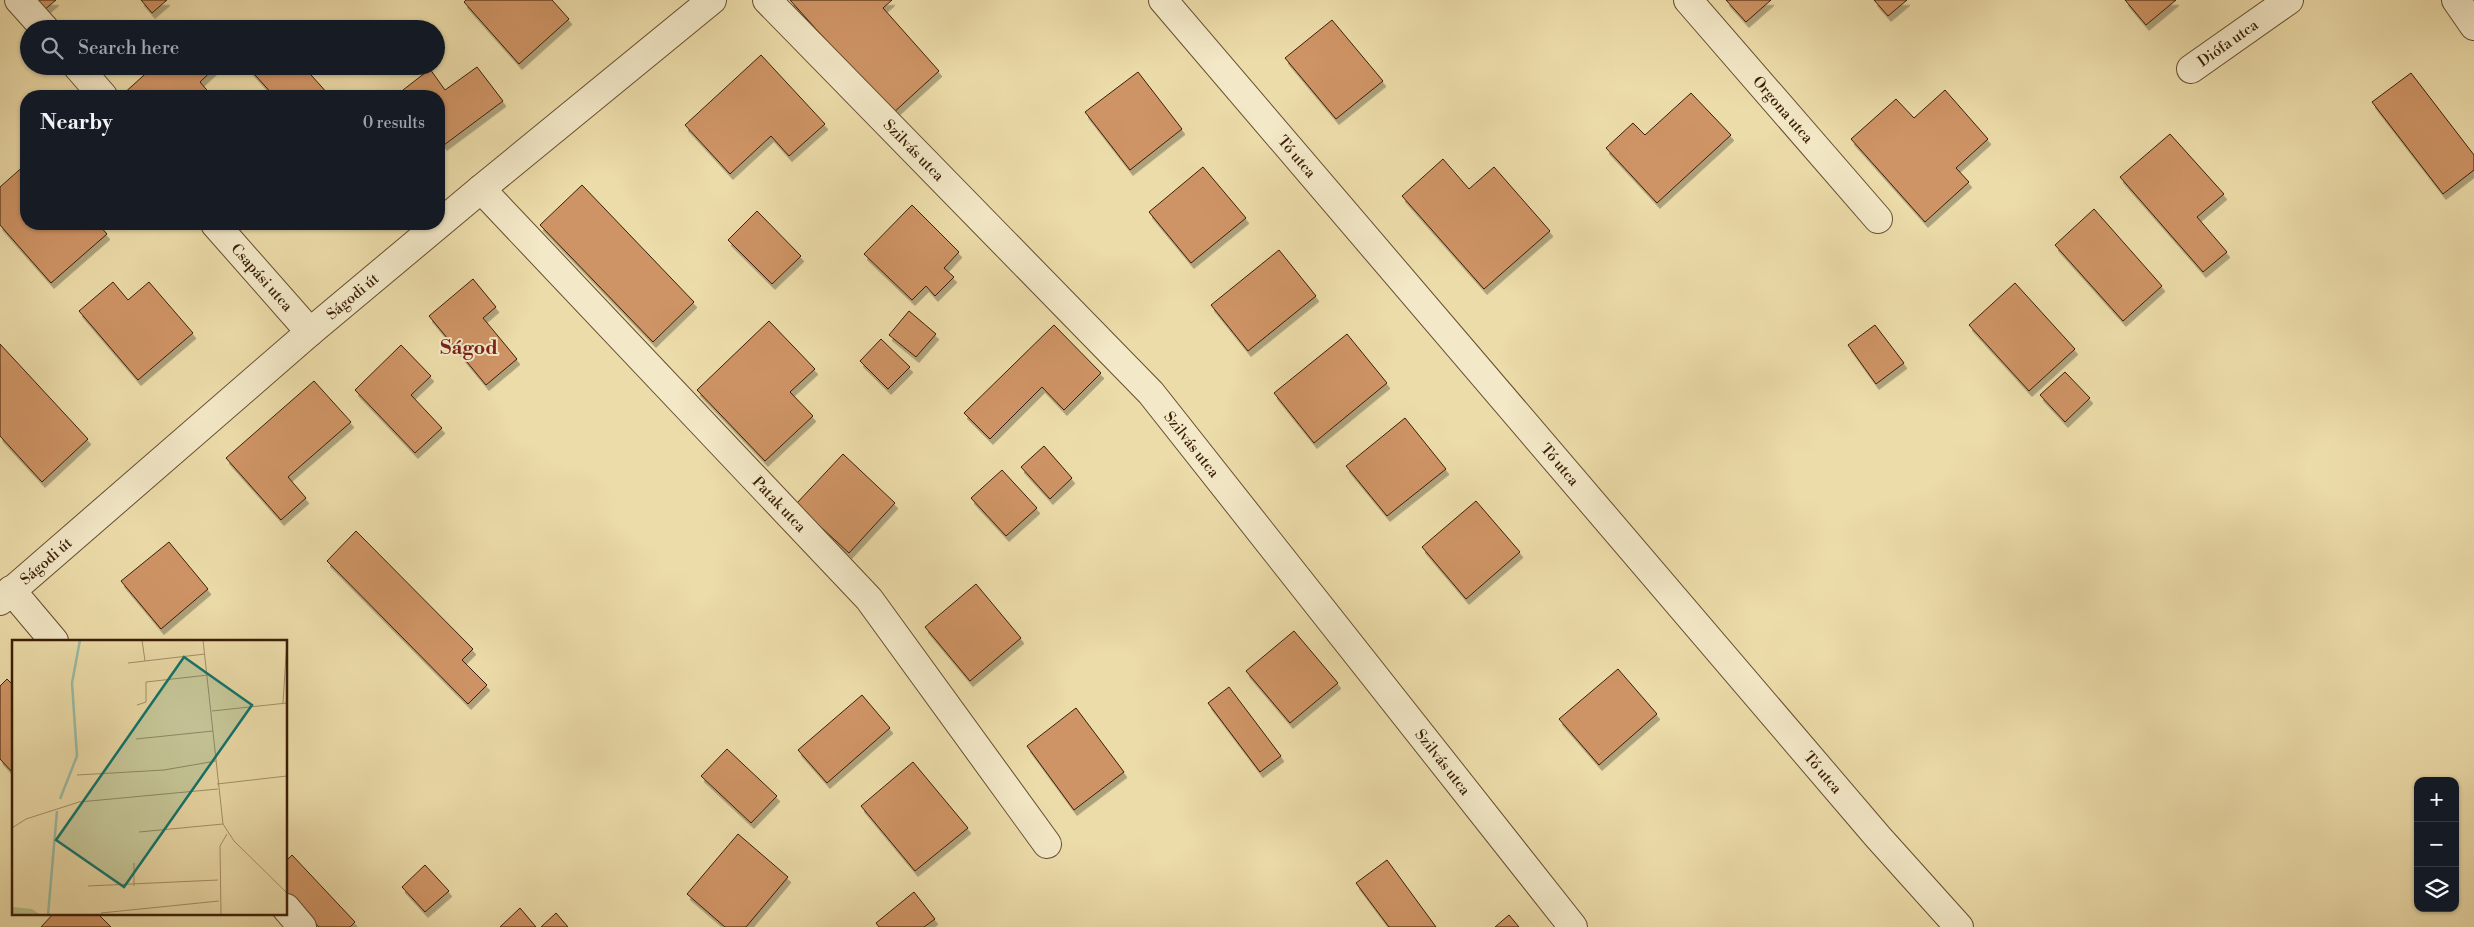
<!DOCTYPE html>
<meta charset="utf-8">
<style>
body{margin:0;font-family:"Libre Bodoni",serif;background:#242831;color:#f1f3f6}
.controls{position:absolute;right:15px;bottom:15px;display:grid;overflow:hidden;border-radius:10px;box-shadow:0 1px 4px #0004}
.controls button{width:45px;height:45px;display:grid;place-items:center;padding:0;border:0;border-bottom:1px solid #363941;background:#171b24;color:#f1f3f6;font:25px sans-serif}
.list{margin:0;padding:0;list-style:none}
h2{display:flex;justify-content:space-between;align-items:center;height:65px;margin:0;padding:0 20px;font-size:21px}
h2 small{font-size:16px;font-weight:400;color:#9ea1a6}
.icon{flex:none;width:28px;height:28px;fill:none;stroke:currentColor;stroke-width:2;stroke-linecap:round;stroke-linejoin:round}
.map{position:relative;flex:none;width:2474px;height:927px;overflow:hidden}
.search{position:absolute;background:#171b24;box-shadow:0 1px 4px #0004;left:20px;top:20px;width:425px;height:55px;display:flex;align-items:center;gap:12px;box-sizing:border-box;padding:0 18px;border-radius:28px;color:#9ea1a6;font-size:19px}
.panel{position:absolute;background:#171b24;box-shadow:0 1px 4px #0004;left:20px;top:90px;width:425px;height:140px;border-radius:20px}
.map>svg:first-child{display:block}
.building{fill:#cf9465;stroke:#3a1e07;filter:url(#shadow)}
.lines{fill:none;stroke-linecap:round;stroke-linejoin:round}
.minor-casing{stroke:#664e30;stroke-width:30}
.minor{stroke:#f3e8c7;stroke-width:28}
.labels{text-anchor:middle;stroke-width:4;stroke-linejoin:round;paint-order:stroke}
.street-label{font-size:15px;fill:#3a1e07;stroke:#f3e8c7}
.district-label{font-size:20px;font-weight:bold;fill:#7a1f14;stroke:#f3e8c7}
.inset-river{fill:none;stroke:#99bca5;stroke-width:2.5}
.inset-road{fill:none;stroke:#a59068;stroke-width:1}
.view{fill:#0f766e;fill-opacity:0.15;stroke:#0f766e;stroke-width:2.5}
.inset-edge{fill:none;stroke:#3a1e07;stroke-width:2.5}
</style>
<div class="map">
<svg width="2474" height="927" viewBox="0 0 2474 927">
<defs>
<filter id="shadow"><feDropShadow dx="3" dy="5.5" stdDeviation="0" flood-color="#0004"/></filter>
</defs>
<rect width="100%" height="100%" fill="#ecdca9"/>
<filter id="stains"><feTurbulence type="fractalNoise" baseFrequency=".004" numOctaves="4"/><feColorMatrix values="0 0 0 0 .2 0 0 0 0 .09 0 0 0 0 .02 0 0 0 .5 -.17"/></filter>
<radialGradient id="worn" r=".72"><stop offset=".6" stop-color="#630" stop-opacity="0"/><stop offset="1" stop-color="#630" stop-opacity=".3"/></radialGradient>
<g class="building">
<polygon points="33,0 56,0 43,11"/>
<polygon points="141,0 167,0 152,13"/>
<polygon points="466,0 552,0 569,19 519,64 464,2"/>
<polygon points="790,0 892,0 883,8 939,71 892,114"/>
<polygon points="1726,0 1771,0 1746,22"/>
<polygon points="1874,0 1907,0 1888,16"/>
<polygon points="2125,0 2176,0 2146,25"/>
<polygon points="1332,20 1383,81 1336,119 1285,58"/>
<polygon points="204,22 209,29 197,29"/>
<polygon points="761,55 825,124 789,156 771,136 730,174 685,125"/>
<polygon points="154,66 217,66 200,82 212,96 121,96"/>
<polygon points="247,66 303,66 329,95 274,96"/>
<polygon points="477,67 503,101 444,145 439,137 439,96 408,96 403,90 430,69 445,90"/>
<polygon points="1138,72 1182,129 1130,170 1085,112"/>
<polygon points="2411,73 2474,155 2474,170 2443,194 2372,102"/>
<polygon points="1945,90 1988,139 1956,168 1969,182 1925,222 1851,139 1896,99 1914,118"/>
<polygon points="1691,93 1731,135 1657,203 1606,148 1633,123 1645,135"/>
<polygon points="2170,134 2224,194 2197,217 2227,252 2203,272 2120,177"/>
<polygon points="1443,159 1469,189 1494,167 1550,231 1484,289 1402,196"/>
<polygon points="26,164 26,224 98,224 107,234 51,283 0,225 0,187"/>
<polygon points="1203,167 1246,218 1191,263 1149,212"/>
<polygon points="582,185 694,302 653,342 540,225"/>
<polygon points="912,205 959,252 944,268 954,277 935,296 926,286 912,300 864,254"/>
<polygon points="2094,209 2162,286 2123,321 2055,245"/>
<polygon points="757,211 801,256 772,284 728,240"/>
<polygon points="1279,250 1316,296 1248,351 1211,305"/>
<polygon points="473,279 496,307 483,318 517,359 486,385 429,316"/>
<polygon points="113,282 128,300 149,282 193,333 138,380 79,311"/>
<polygon points="2015,283 2075,349 2029,391 1969,325"/>
<polygon points="909,311 936,334 916,357 889,335"/>
<polygon points="769,321 815,369 790,392 813,416 765,461 697,390"/>
<polygon points="1054,325 1101,373 1064,410 1042,387 990,439 964,413"/>
<polygon points="1875,325 1904,363 1876,384 1848,345"/>
<polygon points="1347,334 1387,383 1314,443 1274,393"/>
<polygon points="881,339 910,367 888,389 860,361"/>
<polygon points="0,344 88,439 42,482 0,436"/>
<polygon points="401,345 431,376 411,395 442,428 415,453 355,390"/>
<polygon points="2065,372 2090,398 2065,422 2040,395"/>
<polygon points="314,381 351,422 288,477 306,498 281,520 226,458"/>
<polygon points="1405,418 1446,469 1387,516 1346,466"/>
<polygon points="1044,446 1072,478 1050,499 1021,467"/>
<polygon points="843,454 895,503 849,553 796,504"/>
<polygon points="1002,470 1037,508 1006,536 971,498"/>
<polygon points="1476,501 1520,552 1466,599 1422,547"/>
<polygon points="356,531 473,649 462,660 487,685 468,704 327,561"/>
<polygon points="169,542 208,589 161,629 121,581"/>
<polygon points="976,584 1021,638 970,681 925,627"/>
<polygon points="1294,631 1338,683 1290,723 1246,671"/>
<polygon points="1618,669 1657,714 1599,765 1559,719"/>
<polygon points="7,679 14,686 14,774 0,759 0,686"/>
<polygon points="1229,687 1281,756 1260,772 1208,703"/>
<polygon points="862,695 890,728 827,783 798,750"/>
<polygon points="1076,708 1124,772 1074,810 1027,746"/>
<polygon points="727,749 777,796 751,823 701,776"/>
<polygon points="913,762 968,828 915,871 861,806"/>
<polygon points="738,834 788,877 746,927 725,927 687,894"/>
<polygon points="292,855 355,922 350,927 319,927 286,892 286,861"/>
<polygon points="1387,860 1436,927 1389,927 1356,883"/>
<polygon points="425,865 449,891 425,912 402,887"/>
<polygon points="914,892 935,919 924,927 879,927 876,923"/>
<polygon points="520,908 536,927 500,927"/>
<polygon points="54,913 97,913 111,927 41,927"/>
<polygon points="556,913 568,927 541,927"/>
<polygon points="1509,915 1519,927 1495,927"/>
</g>
<g class="lines">
<g class="minor-casing">
<g id="minor">
<polyline points="19,0 45,29"/>
<path id="s1" d="M767,0L1151,393L1573,927"/>
<path id="s2" d="M1163,0L1878,837L1959,927"/>
<path id="s3" d="M1688,0L1878,219"/>
<polyline points="2456,0 2474,26"/>
<polyline points="77,66 103,96"/>
<path id="s4" d="M2191,69L2289,0"/>
<path id="s5" d="M481,189L869,599L1047,844"/>
<path id="s6" d="M215,224L310,332"/>
<polyline points="11,590 54,641"/>
<path id="s7" d="M0,601L310,332L481,189L712,0"/>
<polyline points="286,908 302,927"/>
</g>
</g>
<use href="#minor" class="minor"/>
</g>
<g class="labels">
<g class="street-label">
<text dy="5" stroke="none"><textPath href="#s4" startOffset="45">Diófa utca</textPath></text>
<text dy="5" stroke="none"><textPath href="#s3" startOffset="145">Orgona utca</textPath></text>
<text dy="5" stroke="none"><textPath href="#s1" startOffset="210">Szilvás utca</textPath></text>
<text dy="5" stroke="none"><textPath href="#s2" startOffset="206">Tó utca</textPath></text>
<text dy="5" stroke="none"><textPath href="#s6" startOffset="71">Csapási utca</textPath></text>
<text dy="5" stroke="none"><textPath href="#s7" startOffset="466">Ságodi út</textPath></text>
<text dy="5" stroke="none"><textPath href="#s1" startOffset="615">Szilvás utca</textPath></text>
<text dy="5" stroke="none"><textPath href="#s2" startOffset="611">Tó utca</textPath></text>
<text dy="5" stroke="none"><textPath href="#s5" startOffset="434">Patak utca</textPath></text>
<text dy="5" stroke="none"><textPath href="#s7" startOffset="61">Ságodi út</textPath></text>
<text dy="5" stroke="none"><textPath href="#s1" startOffset="1020">Szilvás utca</textPath></text>
<text dy="5" stroke="none"><textPath href="#s2" startOffset="1016">Tó utca</textPath></text>
</g>
<g class="district-label">
<text x="469" y="354">Ságod</text>
</g>
</g>
<g transform="translate(12 640)">
<rect width="275" height="275" fill="#ecdca9"/>
<path d="M1,267L20,269L29,275H0Z" fill="#b7c089"/>
<path class="inset-river" d="M48,159L65,116L60,43L68,0M36,275L45,171"/>
<path class="inset-road" d="M130,0L133,21M191,0L211,184L222,201L275,253M116,23L193,14M271,63L275,0M125,65L134,62V42L196,35M200,71L275,63M124,99L201,91M65,135L152,130L204,121M205,144L275,136M0,188L14,179L67,162L206,149M127,192L211,184M122,223V246M76,246L206,240M89,273L207,261M209,275L208,206L215,194"/>
<path class="view" d="M172,17L240,65L112,247L44,200Z"/>
<rect width="275" height="275" class="inset-edge"/>
</g>
<rect width="100%" height="100%" filter="url(#stains)"/>
<rect width="100%" height="100%" fill="url(#worn)"/>
</svg>
<div class="controls">
<button>+</button>
<button>−</button>
<button><svg class="icon" aria-label="layers" viewBox="0 0 24 24"><path d="M12 4l9 5-9 5-9-5zM3 14l9 5 9-5"/></svg></button>
</div>
<div class="search"><svg class="icon" aria-label="search" viewBox="0 0 24 24"><circle cx="10" cy="10" r="6"/><path d="M15 15l6 6"/></svg>Search here</div>
<section class="panel">
<h2>Nearby<small>0 results</small></h2>
<ul class="list">
</ul>
</section>
</div>
